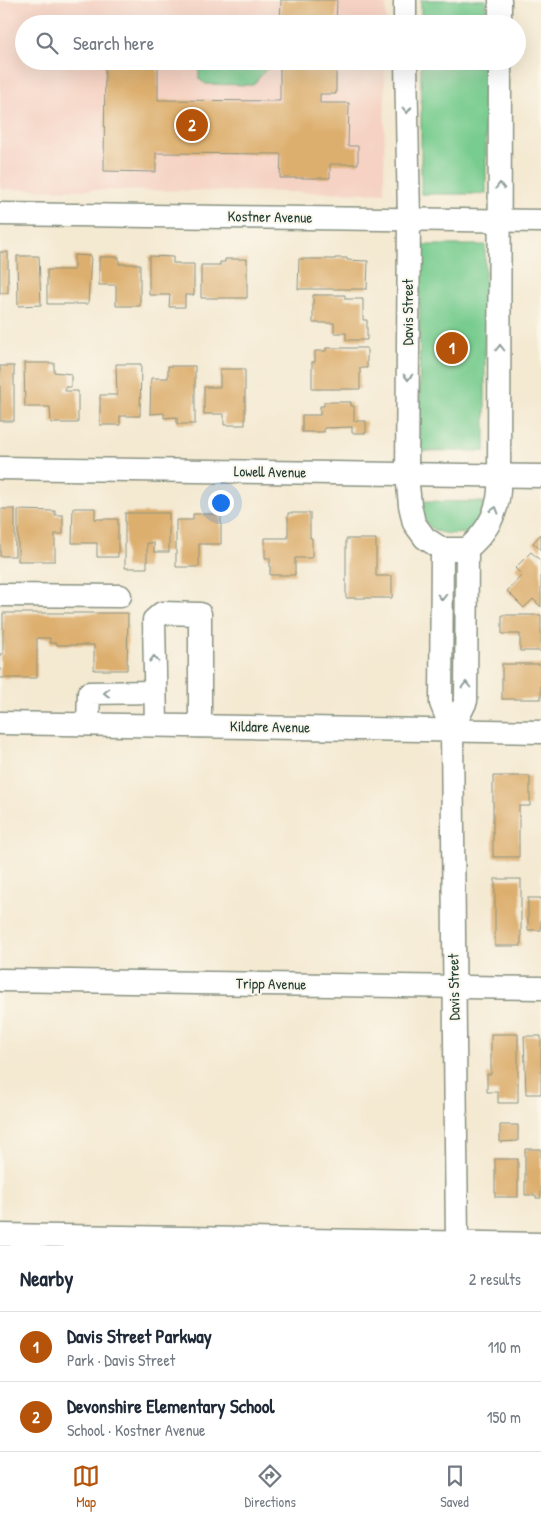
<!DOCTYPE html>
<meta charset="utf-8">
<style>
body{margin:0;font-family:"Patrick Hand",sans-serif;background:#f6f6f7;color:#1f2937}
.you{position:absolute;left:220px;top:502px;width:18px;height:18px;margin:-12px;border:4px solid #fff;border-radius:50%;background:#1a73e8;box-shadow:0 0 0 8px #1a73e833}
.badge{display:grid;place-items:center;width:32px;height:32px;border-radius:50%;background:#b45309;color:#fff;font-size:16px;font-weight:700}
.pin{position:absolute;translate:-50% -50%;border:2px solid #fff;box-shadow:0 1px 5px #0006}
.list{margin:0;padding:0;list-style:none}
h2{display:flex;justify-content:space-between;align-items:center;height:65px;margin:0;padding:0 20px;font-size:21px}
h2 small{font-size:16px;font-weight:400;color:#747a83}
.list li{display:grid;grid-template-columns:32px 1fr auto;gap:15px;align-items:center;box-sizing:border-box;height:70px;padding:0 20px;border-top:1px solid #e0e1e3}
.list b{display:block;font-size:19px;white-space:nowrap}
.list p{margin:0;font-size:16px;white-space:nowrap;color:#747a83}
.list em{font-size:16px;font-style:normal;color:#747a83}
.icon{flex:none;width:28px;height:28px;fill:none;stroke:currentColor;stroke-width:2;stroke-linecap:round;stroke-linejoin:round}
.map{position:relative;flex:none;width:541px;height:1246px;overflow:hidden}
.search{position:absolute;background:#fff;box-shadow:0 5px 20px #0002;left:15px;right:15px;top:15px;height:55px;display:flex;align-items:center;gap:12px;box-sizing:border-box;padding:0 18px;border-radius:28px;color:#747a83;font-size:19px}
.sheet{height:205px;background:#fff}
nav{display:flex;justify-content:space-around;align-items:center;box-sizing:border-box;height:70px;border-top:1px solid #e0e1e3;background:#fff;font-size:14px;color:#747a83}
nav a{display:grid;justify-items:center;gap:2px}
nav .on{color:#b45309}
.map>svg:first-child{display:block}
.built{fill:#f5d2c3}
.green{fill:#78cc8f;stroke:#4c8462}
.building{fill:#ddaf6e}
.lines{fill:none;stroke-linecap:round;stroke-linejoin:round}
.minor-casing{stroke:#8a9382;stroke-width:25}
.minor{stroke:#fff;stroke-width:22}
.oneway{stroke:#8f9e9a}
.labels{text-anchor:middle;stroke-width:4;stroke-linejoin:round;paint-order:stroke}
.street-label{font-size:15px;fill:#1f3d34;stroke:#fbf7ec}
</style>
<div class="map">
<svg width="541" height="1246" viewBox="0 0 541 1246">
<rect width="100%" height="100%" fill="#fbf7ec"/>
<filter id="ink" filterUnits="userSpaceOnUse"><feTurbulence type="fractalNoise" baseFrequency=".02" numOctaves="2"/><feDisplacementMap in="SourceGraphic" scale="10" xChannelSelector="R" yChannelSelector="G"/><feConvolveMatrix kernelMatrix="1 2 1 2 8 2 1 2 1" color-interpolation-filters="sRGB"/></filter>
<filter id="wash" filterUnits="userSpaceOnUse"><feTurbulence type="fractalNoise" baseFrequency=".0096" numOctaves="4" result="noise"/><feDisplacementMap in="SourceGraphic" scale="20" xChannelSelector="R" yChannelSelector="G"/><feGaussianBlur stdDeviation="1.12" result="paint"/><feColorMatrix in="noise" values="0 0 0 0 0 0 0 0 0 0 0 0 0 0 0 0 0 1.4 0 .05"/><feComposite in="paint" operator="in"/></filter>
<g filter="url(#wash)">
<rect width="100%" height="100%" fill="#f4e9d1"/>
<polygon class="built" points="0,0 386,0 386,24 24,24 24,61 385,61 384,193 0,189"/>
<g class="green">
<rect x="421" y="0" width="65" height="24"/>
<polygon points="199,61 268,61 268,67 253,85 206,84 199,79"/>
<rect x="421" y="61" width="65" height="133"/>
<polygon points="420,245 485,245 485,451 419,451"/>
<path d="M420,501L484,502L481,517L467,533C439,536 423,532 420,501Z"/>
</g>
<g id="blocks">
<g class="building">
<polygon points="281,0 337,0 336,24 280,24"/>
<polygon points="105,61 158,61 158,100 280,101 280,61 336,61 336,94 320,94 320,103 349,103 348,146 358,146 358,164 330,164 330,178 280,178 281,154 156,153 156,172 104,171"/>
<rect x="0" y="252" width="8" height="41"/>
<polygon points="74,255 91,256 88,304 47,304 47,270 74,270"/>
<polygon points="17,256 39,256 41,305 18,306"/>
<polygon points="149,256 173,257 173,263 179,263 179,264 194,264 194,295 185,295 185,307 169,307 170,295 149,295"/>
<polygon points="99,257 119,257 119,264 140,264 140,306 116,306 116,285 99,285"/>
<polygon points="335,258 347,258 347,260 368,261 367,289 298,289 299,259 335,259"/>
<polygon points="225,259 247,259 247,298 201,298 201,265 220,265 220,262 225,262"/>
<polygon points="313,295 345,295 345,299 363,299 363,320 367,320 367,340 346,340 346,333 334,333 334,323 313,323"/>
<polygon points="326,348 367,348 367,368 360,368 360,389 312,389 312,362 315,362 315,351 326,351"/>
<polygon points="24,363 54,363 54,372 71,374 71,387 65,387 65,391 78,391 78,423 51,423 50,407 25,407"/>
<polygon points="116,364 141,364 140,416 120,416 120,425 100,425 100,395 117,395"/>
<rect x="0" y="366" width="14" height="55"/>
<polygon points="168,366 195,366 195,424 177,424 177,417 164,418 164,413 150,414 151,378 168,378"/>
<polygon points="220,369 245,369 245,425 224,425 224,414 204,414 204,387 220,387"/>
<polygon points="324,402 351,402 351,406 354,406 354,421 366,421 366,433 352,433 352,427 324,428 324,432 302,432 302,415 320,415 320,406 324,406"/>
<polygon points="73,508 95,508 95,519 118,519 118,557 97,557 97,543 72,543"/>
<rect x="0" y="509" width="15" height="47"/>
<polygon points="18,510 55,511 55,515 63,515 63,534 55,534 55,561 18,561"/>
<polygon points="125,513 169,513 169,552 154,552 154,543 147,543 147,568 125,568"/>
<polygon points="288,513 310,513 310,538 312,538 312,558 295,558 295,575 270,575 270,558 265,558 265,538 288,538"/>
<polygon points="193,514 221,514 221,544 199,544 199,567 176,567 176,520 193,520"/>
<polygon points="541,534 541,550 533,543"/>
<polygon points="346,539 376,539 376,576 392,576 392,598 346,598"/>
<polygon points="531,552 541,561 541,607 533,599 524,608 507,591 522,575 515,568"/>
<polygon points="3,613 128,613 127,670 94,670 94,645 57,645 57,643 50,643 50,638 37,638 37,678 0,678 0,654 3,654"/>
<polygon points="502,615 541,615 541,651 520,651 520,634 502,634"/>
<rect x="502" y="664" width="39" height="35"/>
<polygon points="493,776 530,776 530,806 519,806 519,857 493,857"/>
<rect x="495" y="879" width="26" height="67"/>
<rect x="528" y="898" width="13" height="32"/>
<polygon points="491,1034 518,1034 518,1103 498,1103 498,1092 487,1092 487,1074 491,1074"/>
<polygon points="524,1036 541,1036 541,1094 526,1094"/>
<polygon points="500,1125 518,1125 518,1141 500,1142"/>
<polygon points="525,1149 541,1149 541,1198 536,1198 536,1195 525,1195"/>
<rect x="495" y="1159" width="23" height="38"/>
</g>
</g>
</g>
<g filter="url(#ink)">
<use href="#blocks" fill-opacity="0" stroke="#8a9382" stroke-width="1"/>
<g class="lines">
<g class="minor-casing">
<g id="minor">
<polyline points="405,0 405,24"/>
<polyline points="500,0 500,24"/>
<path d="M406,61L409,219L407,475L410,505L414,523L425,538L442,549H467C485,534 497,516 499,491L500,61"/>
<polyline points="0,214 541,221"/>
<polyline points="0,468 541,476"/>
<polyline points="442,549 441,703 452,730 457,1243"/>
<polyline points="0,595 120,596"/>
<polyline points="0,723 541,732"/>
<polyline points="88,724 89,693 155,692"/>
<polyline points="156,725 154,620 162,613 200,614 200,726"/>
<polyline points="452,730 466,701 467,549"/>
<polyline points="0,980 541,988"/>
<polyline points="0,1235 541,1244"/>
</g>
</g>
<use href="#minor" class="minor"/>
</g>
<defs><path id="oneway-chevron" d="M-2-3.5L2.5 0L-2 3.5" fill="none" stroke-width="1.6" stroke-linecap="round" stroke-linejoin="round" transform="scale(1.25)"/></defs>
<g class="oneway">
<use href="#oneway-chevron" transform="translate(407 110) rotate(89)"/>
<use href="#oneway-chevron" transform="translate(500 186) rotate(-90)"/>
<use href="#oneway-chevron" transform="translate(500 348) rotate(-90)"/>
<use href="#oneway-chevron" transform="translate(408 377) rotate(90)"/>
<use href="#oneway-chevron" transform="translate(495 510) rotate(-73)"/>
<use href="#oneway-chevron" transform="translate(442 597) rotate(90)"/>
<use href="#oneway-chevron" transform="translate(154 659) rotate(-91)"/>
<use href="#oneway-chevron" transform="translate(466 685) rotate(-90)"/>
<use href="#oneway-chevron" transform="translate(107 693) rotate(180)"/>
</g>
</g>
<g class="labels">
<g class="street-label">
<text transform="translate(270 217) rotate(1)" y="5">Kostner Avenue</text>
<text transform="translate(408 312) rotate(-90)" y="5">Davis Street</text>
<text transform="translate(270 472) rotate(1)" y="5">Lowell Avenue</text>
<text transform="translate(270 727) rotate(1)" y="5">Kildare Avenue</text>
<text transform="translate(271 984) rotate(1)" y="5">Tripp Avenue</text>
<text transform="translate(454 987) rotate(-91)" y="5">Davis Street</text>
</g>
</g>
</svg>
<div class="you"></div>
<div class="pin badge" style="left:452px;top:348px">1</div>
<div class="pin badge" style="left:192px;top:125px">2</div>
<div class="search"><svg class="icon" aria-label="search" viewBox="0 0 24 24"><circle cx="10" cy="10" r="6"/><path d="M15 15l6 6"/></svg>Search here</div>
</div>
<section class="sheet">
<h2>Nearby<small>2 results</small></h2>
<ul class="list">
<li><span class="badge">1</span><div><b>Davis Street Parkway</b><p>Park · Davis Street</p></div><em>110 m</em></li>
<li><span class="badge">2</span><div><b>Devonshire Elementary School</b><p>School · Kostner Avenue</p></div><em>150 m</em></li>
</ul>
</section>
<nav>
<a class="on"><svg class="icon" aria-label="map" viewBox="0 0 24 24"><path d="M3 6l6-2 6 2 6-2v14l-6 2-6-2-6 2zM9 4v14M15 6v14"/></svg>Map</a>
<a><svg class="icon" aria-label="directions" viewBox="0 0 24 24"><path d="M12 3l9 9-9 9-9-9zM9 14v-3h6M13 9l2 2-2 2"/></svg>Directions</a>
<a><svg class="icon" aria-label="saved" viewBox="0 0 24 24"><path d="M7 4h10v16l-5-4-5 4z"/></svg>Saved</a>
</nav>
